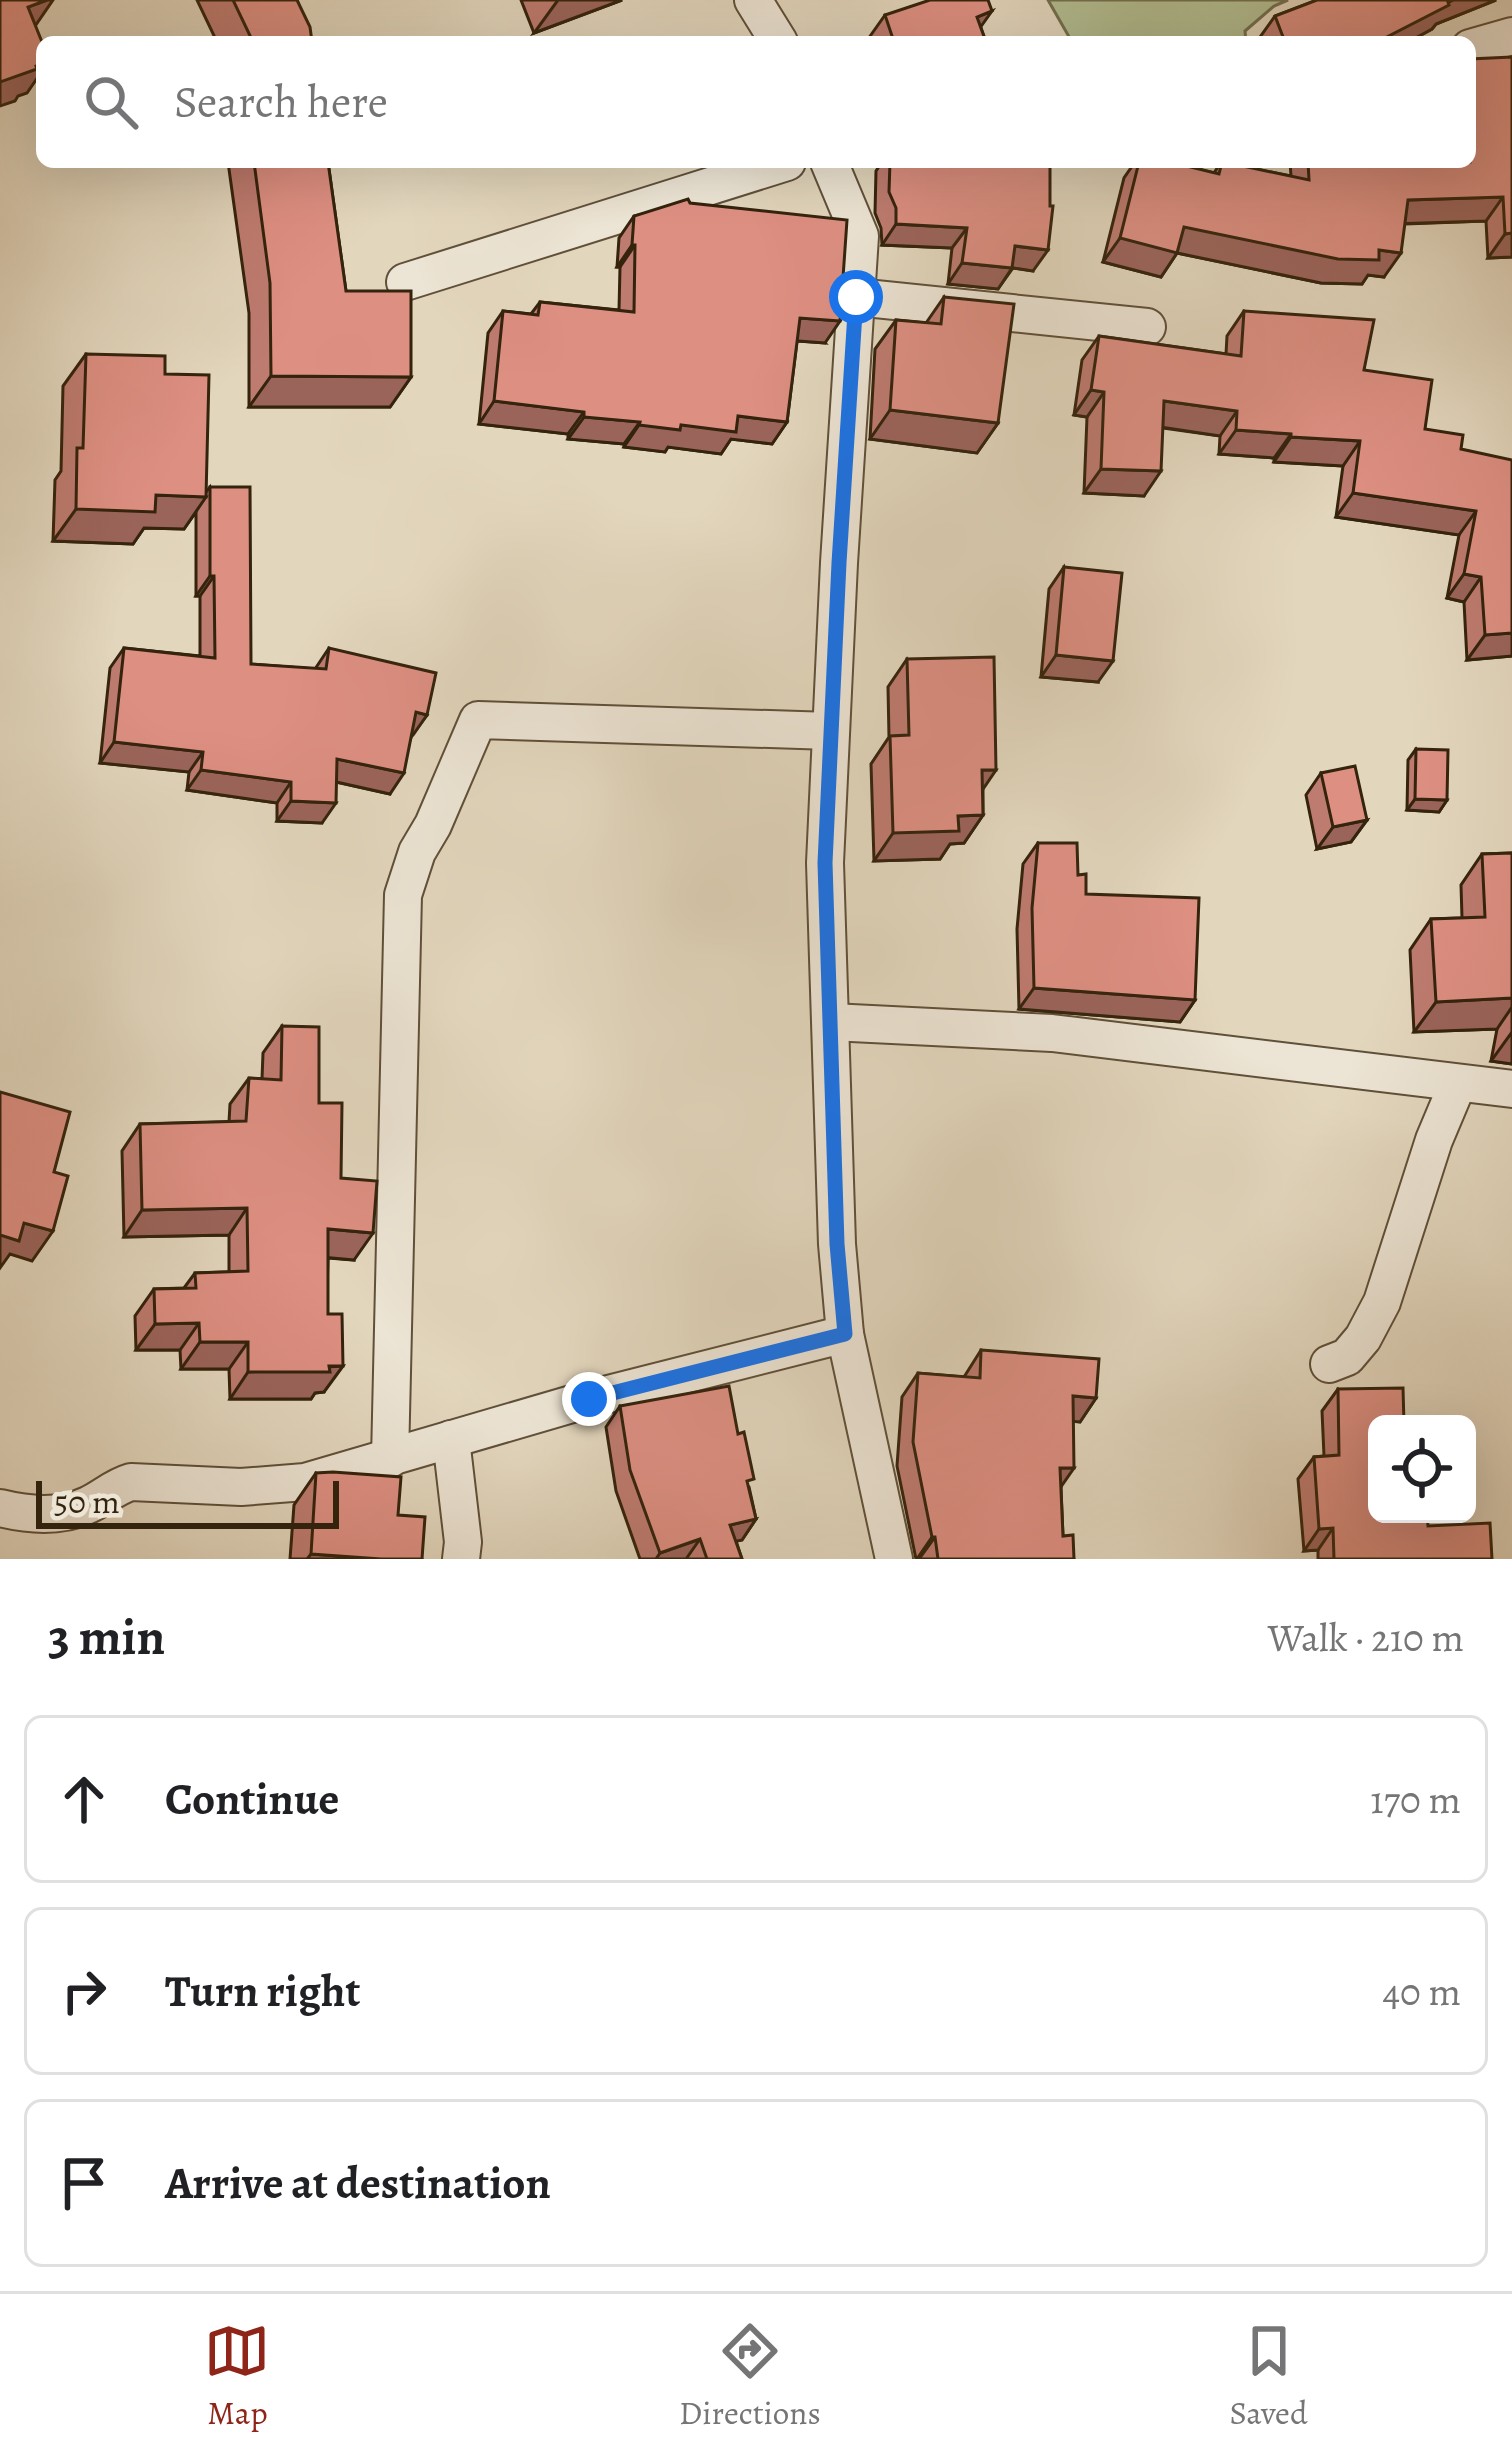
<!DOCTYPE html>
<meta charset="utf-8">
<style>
body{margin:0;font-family:Alegreya,serif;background:#f6f6f6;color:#202124}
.controls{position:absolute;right:36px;bottom:36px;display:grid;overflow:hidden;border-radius:18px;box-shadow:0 12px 48px #0002}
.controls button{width:108px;height:108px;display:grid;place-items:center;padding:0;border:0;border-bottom:3px solid #e0e0e0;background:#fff;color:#202124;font:60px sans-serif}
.scale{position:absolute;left:36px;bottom:30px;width:303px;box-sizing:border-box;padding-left:12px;border:6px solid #34230d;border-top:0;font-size:33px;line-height:42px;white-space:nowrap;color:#34230d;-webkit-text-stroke:9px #ece4d4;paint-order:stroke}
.stop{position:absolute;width:36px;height:36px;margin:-27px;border:9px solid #1a73e8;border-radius:50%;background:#fff}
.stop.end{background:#1a73e8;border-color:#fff;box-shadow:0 3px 12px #0008}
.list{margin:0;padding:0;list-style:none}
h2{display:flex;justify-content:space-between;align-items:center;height:156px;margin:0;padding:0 48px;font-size:51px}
h2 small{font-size:39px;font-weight:400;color:#757577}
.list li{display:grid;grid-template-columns:78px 1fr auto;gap:36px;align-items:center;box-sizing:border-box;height:168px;margin:0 24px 24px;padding:0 24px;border:3px solid #e0e0e0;border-radius:18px}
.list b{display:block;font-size:45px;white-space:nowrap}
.list em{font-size:39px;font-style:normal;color:#757577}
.icon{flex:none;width:66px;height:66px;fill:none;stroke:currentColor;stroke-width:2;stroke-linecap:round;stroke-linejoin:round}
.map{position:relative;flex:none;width:1512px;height:1559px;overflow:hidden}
.search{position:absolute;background:#fff;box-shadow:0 12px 48px #0002;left:36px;right:36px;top:36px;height:132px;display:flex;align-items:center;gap:30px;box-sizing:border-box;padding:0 42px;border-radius:18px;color:#757577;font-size:45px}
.sheet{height:732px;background:#fff}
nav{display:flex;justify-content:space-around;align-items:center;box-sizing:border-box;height:168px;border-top:3px solid #e0e0e0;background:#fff;font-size:33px;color:#757577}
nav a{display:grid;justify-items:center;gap:6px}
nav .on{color:#8f2418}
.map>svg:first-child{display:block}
.green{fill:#b2be92;stroke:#737050;stroke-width:3}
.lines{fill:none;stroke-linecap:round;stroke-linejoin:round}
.minor-casing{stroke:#605039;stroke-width:40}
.minor{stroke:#ece4d4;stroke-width:36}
.wall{fill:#be7b70;stroke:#34230d;stroke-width:3}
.shaded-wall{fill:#9b645b;stroke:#34230d;stroke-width:3}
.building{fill:#dd8f82;stroke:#34230d;stroke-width:3}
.route{stroke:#1a73e8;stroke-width:15}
</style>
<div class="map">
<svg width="1512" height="1559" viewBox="0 0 1512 1559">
<rect width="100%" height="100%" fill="#e2d6bd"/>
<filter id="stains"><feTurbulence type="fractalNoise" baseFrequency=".00167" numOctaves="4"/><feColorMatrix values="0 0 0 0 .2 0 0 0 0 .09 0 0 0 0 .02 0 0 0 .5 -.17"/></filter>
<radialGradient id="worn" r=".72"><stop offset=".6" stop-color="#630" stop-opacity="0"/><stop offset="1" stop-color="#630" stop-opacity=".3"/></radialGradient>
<polygon class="green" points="1048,0 1288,0 1274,6 1245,31 1246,42 1072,42"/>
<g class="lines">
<g class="minor-casing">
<g id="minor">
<polyline points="753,0 779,42"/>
<polyline points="1470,48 1512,36"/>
<polyline points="829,162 860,236 839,563 825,863 837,1244 845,1334 894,1559"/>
<polyline points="405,282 787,162"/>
<polyline points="856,297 1147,327"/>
<polyline points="831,1022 1052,1033 1512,1089"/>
<polyline points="1329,1364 1347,1357 1363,1338 1382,1302 1434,1140 1458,1083"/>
<polyline points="451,1439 463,1542 461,1559"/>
<polyline points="390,1459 403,895 417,852 433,825 478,720 831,731"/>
<path d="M0,1508C28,1515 60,1518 88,1505C103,1498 114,1487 131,1482L241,1487L305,1482L589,1399L845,1334"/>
</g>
</g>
<use href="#minor" class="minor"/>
</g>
<g class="wall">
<polygon points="197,0 297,0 312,42 217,42"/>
<polygon points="521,0 622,0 534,33"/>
<polygon points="1317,0 1496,0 1436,24 1432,29 1408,42 1259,42 1258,40 1275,16"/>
<polygon points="885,15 981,28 986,42 866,42"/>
<polygon points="1512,57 1512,257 1488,258 1486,221 1405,224 1384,277 1368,275 1362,284 1321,283 1177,253 1161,277 1103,262 1124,178 1135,162 1170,162 1214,173 1221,162 1291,176 1290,162 1470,162"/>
<polygon points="228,162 328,162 346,291 411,377 390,407 249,407 249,313"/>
<polygon points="882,162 1050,162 1033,271 1013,268 998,289 948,284 952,248 882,245 881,228 875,213 876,171"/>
<polygon points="690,203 825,343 797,341 787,422 772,444 731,439 721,454 668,447 665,452 624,447 624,444 568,439 568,434 479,424 488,333 503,311 531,314 540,302 619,310 620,267 617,267 619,238 634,216"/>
<polygon points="944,297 998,423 977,453 870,439 875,349 896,320 926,323"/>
<polygon points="1244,311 1364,370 1425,429 1461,449 1512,656 1467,660 1464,602 1447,598 1459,535 1336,517 1343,466 1274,462 1274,458 1219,454 1220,436 1163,428 1144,496 1084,493 1087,417 1074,415 1082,360 1099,336 1226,354 1227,336"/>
<polygon points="86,354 165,374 206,492 210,487 251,664 315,669 329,648 427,715 412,735 390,794 336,782 322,823 277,821 277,803 187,790 189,772 100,763 110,668 124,648 200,656 200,596 196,596 196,512 184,529 144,528 133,544 53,541 55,480 61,471 63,386"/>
<polygon points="1064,567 1098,682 1041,677 1049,589"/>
<polygon points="907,659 983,789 983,815 964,843 950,844 940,859 874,861 871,764 889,737 888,687"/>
<polygon points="1416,749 1447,800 1439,812 1407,810 1408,760"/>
<polygon points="1321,773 1367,820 1351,842 1317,849 1306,795"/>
<polygon points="1038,843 1078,875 1086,894 1195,1000 1180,1022 1019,1009 1017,929 1023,864"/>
<polygon points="1512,853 1512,1064 1491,1061 1497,1029 1414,1032 1410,950 1431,919 1462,918 1461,885 1482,854"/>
<polygon points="282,1026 319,1103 341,1178 354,1260 328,1258 324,1392 315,1393 311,1399 230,1399 229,1369 181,1369 180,1350 136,1350 135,1316 154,1289 184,1288 195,1273 229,1272 229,1235 124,1237 122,1151 140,1124 229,1122 230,1104 249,1078 262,1079 263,1053"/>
<polygon points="981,1350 1096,1398 1080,1422 1073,1421 1061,1488 1063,1536 1074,1559 916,1559 897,1466 902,1397 918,1373 964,1377"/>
<polygon points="1338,1389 1377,1424 1428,1526 1492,1559 1318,1559 1318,1550 1304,1551 1298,1479 1314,1457 1324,1456 1322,1411"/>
<polygon points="620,1406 749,1487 756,1519 742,1540 736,1541 742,1559 640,1559 616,1491 606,1427"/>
<polygon points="316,1473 398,1515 422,1559 290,1559 294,1505"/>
</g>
<g class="shaded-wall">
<polygon points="47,0 53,0 33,29 28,7"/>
<polygon points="558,0 622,0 534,33"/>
<polygon points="1453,0 1496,0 1436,24 1432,29 1408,42 1377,42"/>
<polygon points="992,11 970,42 977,17"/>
<polygon points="42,63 42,71 27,93 18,96 15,101 0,106 0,82"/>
<polygon points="1503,197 1486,221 1391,224 1408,200"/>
<polygon points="896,224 967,228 952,248 882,245"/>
<polygon points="1184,227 1379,250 1401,253 1384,277 1368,275 1362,284 1321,283 1177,253 1161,277 1103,262 1120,238"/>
<polygon points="1512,233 1512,257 1488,258 1505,234"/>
<polygon points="632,245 635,245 620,267 617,267"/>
<polygon points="1015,246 1048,250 1033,271 1001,266"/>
<polygon points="962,263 1012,268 998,289 948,284"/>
<polygon points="800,318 840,321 825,343 785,340"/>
<polygon points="271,376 411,377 390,407 249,407"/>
<polygon points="1091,390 1104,392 1087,417 1074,415"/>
<polygon points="494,401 584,412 568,434 479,424"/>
<polygon points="1164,401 1237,411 1220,436 1147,425"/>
<polygon points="890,410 998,423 977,453 870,439"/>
<polygon points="738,416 787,422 772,444 731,439 721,454 668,447 665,452 624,447 639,425"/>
<polygon points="584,417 640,422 624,444 568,439"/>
<polygon points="1236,430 1291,434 1274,458 1219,454"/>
<polygon points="1291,437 1360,441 1343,466 1274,462"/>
<polygon points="1101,469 1161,471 1144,496 1084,493"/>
<polygon points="1353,493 1476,511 1459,535 1336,517"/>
<polygon points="156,495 206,497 184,529 144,528 133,544 53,541 76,509"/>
<polygon points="1464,574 1481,577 1464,602 1447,598"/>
<polygon points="210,576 214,576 200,596 196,596"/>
<polygon points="1512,633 1512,656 1467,660 1485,635"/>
<polygon points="1056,655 1113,661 1098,682 1041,677"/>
<polygon points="416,712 427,715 413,735 402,732"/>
<polygon points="114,742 203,752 189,772 100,763"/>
<polygon points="337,759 404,773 390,794 323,779"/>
<polygon points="201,770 291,782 277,803 187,790"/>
<polygon points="982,770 996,770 977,798"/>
<polygon points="1415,799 1447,800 1439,812 1407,810"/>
<polygon points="291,801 336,803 322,823 277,821"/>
<polygon points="983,815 964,843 950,844 940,859 874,861 893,833 958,816"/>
<polygon points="1367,820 1351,842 1317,849 1333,827"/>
<polygon points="1034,988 1195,1000 1180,1022 1019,1009"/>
<polygon points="1512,998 1512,1007 1497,1029 1414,1032 1436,1002"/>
<polygon points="1512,1032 1512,1064 1491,1061"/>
<polygon points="247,1208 229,1235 124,1237 142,1210"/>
<polygon points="24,1223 53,1231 32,1261 10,1254 0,1268 0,1235"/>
<polygon points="328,1229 373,1233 354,1260 310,1256"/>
<polygon points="199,1323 180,1350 136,1350 155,1324"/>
<polygon points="200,1342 248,1342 229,1369 181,1369"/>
<polygon points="343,1366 324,1392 315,1393 311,1399 230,1399 248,1372"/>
<polygon points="1073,1396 1096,1398 1080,1422 1056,1420"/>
<polygon points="1060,1468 1074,1468 1058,1491"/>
<polygon points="756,1519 742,1540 716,1546 730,1525"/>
<polygon points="1333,1528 1318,1550 1304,1551 1319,1529"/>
<polygon points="932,1537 935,1537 919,1559 917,1559"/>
<polygon points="700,1539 686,1559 656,1559 660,1553"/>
<polygon points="311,1554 381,1559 307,1559"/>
</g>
<g class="building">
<polygon points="0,0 47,0 28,7 42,42 42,63 36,66 37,69 0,82"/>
<polygon points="233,0 297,0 310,27 312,42 253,42"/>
<polygon points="930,0 988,0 992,11 977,17 986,42 894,42 885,15"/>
<polygon points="1317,0 1453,0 1448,2 1449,5 1377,42 1285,42 1275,16"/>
<polygon points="1512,57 1512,233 1505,234 1503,197 1408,200 1401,253 1379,250 1379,260 1338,259 1184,227 1177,253 1120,238 1139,162 1170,162 1219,174 1222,162 1224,162 1309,180 1308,162 1470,162 1470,59"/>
<polygon points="254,162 328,162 346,291 411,291 411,377 271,376 270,283"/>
<polygon points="890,162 1050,162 1050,206 1053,206 1048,250 1015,246 1012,268 962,263 967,228 896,224 896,208 889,192"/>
<polygon points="688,199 690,203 847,220 840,321 800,318 787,422 738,416 736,432 681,425 680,430 639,425 640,422 584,417 584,412 494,401 503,311 538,315 540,302 634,312 635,245 632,245 634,216"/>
<polygon points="944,297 1014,304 998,423 890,410 896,320 941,324"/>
<polygon points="1244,311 1374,320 1364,370 1432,380 1425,429 1463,435 1461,449 1512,460 1512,633 1485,635 1481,577 1464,574 1476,511 1353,493 1360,441 1291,437 1291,434 1236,430 1237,411 1164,401 1161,471 1101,469 1104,392 1091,390 1099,336 1241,356"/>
<polygon points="86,354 165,356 165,374 209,375 206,497 156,495 155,512 76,509 77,448 83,448"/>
<polygon points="210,487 250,487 251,664 326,669 329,648 436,673 427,715 416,712 404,773 337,759 336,803 291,801 291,782 201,770 203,752 114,742 124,648 215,658 214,576 210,576"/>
<polygon points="1064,567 1122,573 1113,661 1056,655"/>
<polygon points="994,657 996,770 982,770 983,815 958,816 959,831 893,833 890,736 909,735 907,659"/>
<polygon points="1416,749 1448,750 1447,800 1415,799"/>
<polygon points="1355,766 1367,820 1333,827 1321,773"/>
<polygon points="1038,843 1077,843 1078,875 1086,874 1086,894 1199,898 1195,1000 1034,988 1032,908"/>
<polygon points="1512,853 1512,998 1436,1002 1431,919 1485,917 1482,854"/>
<polygon points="282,1026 319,1027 319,1103 342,1103 341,1178 377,1181 373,1233 328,1229 328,1314 342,1314 343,1366 329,1366 330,1372 248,1372 248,1342 200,1342 199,1323 155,1324 154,1289 196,1288 195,1273 248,1271 247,1208 142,1210 140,1124 246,1121 249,1078 281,1080"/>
<polygon points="0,1092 70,1112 54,1172 68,1176 53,1231 24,1223 19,1241 0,1235"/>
<polygon points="981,1350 1099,1359 1096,1398 1073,1396 1074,1468 1060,1468 1063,1536 1073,1535 1074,1559 938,1559 935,1537 932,1537 913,1442 918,1373 980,1378"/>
<polygon points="729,1386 738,1434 744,1432 754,1479 747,1481 756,1519 730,1525 742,1559 707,1559 700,1539 660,1553 630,1470 620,1406"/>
<polygon points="1403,1388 1404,1424 1377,1424 1377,1514 1427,1514 1428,1526 1490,1523 1492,1559 1334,1559 1333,1528 1319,1529 1314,1457 1339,1455 1338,1389"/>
<polygon points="333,1472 401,1477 398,1515 425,1517 422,1559 381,1559 311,1554 316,1473"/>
</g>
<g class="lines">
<polyline class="route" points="589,1399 845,1334 837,1244 825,863 839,563 856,297"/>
</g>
<rect width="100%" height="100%" filter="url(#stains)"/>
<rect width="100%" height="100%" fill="url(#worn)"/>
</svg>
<div class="controls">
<button><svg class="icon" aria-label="locate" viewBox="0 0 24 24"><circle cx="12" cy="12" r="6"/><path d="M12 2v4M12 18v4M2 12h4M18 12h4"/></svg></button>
</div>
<div class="scale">50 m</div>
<div class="stop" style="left:856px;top:297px"></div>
<div class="stop end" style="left:589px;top:1399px"></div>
<div class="search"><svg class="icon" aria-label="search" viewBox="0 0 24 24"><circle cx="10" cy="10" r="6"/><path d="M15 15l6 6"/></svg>Search here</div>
</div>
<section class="sheet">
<h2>3 min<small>Walk · 210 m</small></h2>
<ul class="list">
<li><svg class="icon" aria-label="ahead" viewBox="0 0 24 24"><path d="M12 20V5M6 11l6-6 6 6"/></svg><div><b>Continue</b></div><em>170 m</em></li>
<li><svg class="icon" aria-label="right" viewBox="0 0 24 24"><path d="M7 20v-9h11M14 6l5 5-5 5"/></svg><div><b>Turn right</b></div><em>40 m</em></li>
<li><svg class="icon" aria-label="arrive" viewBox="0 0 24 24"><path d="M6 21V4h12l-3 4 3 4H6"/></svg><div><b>Arrive at destination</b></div></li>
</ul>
</section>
<nav>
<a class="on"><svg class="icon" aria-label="map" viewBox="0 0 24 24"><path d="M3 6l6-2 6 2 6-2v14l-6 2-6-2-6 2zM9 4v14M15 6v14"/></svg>Map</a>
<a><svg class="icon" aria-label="directions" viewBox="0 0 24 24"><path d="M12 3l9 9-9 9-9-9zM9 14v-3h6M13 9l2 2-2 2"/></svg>Directions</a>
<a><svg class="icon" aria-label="saved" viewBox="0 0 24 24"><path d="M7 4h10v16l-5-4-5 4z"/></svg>Saved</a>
</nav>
